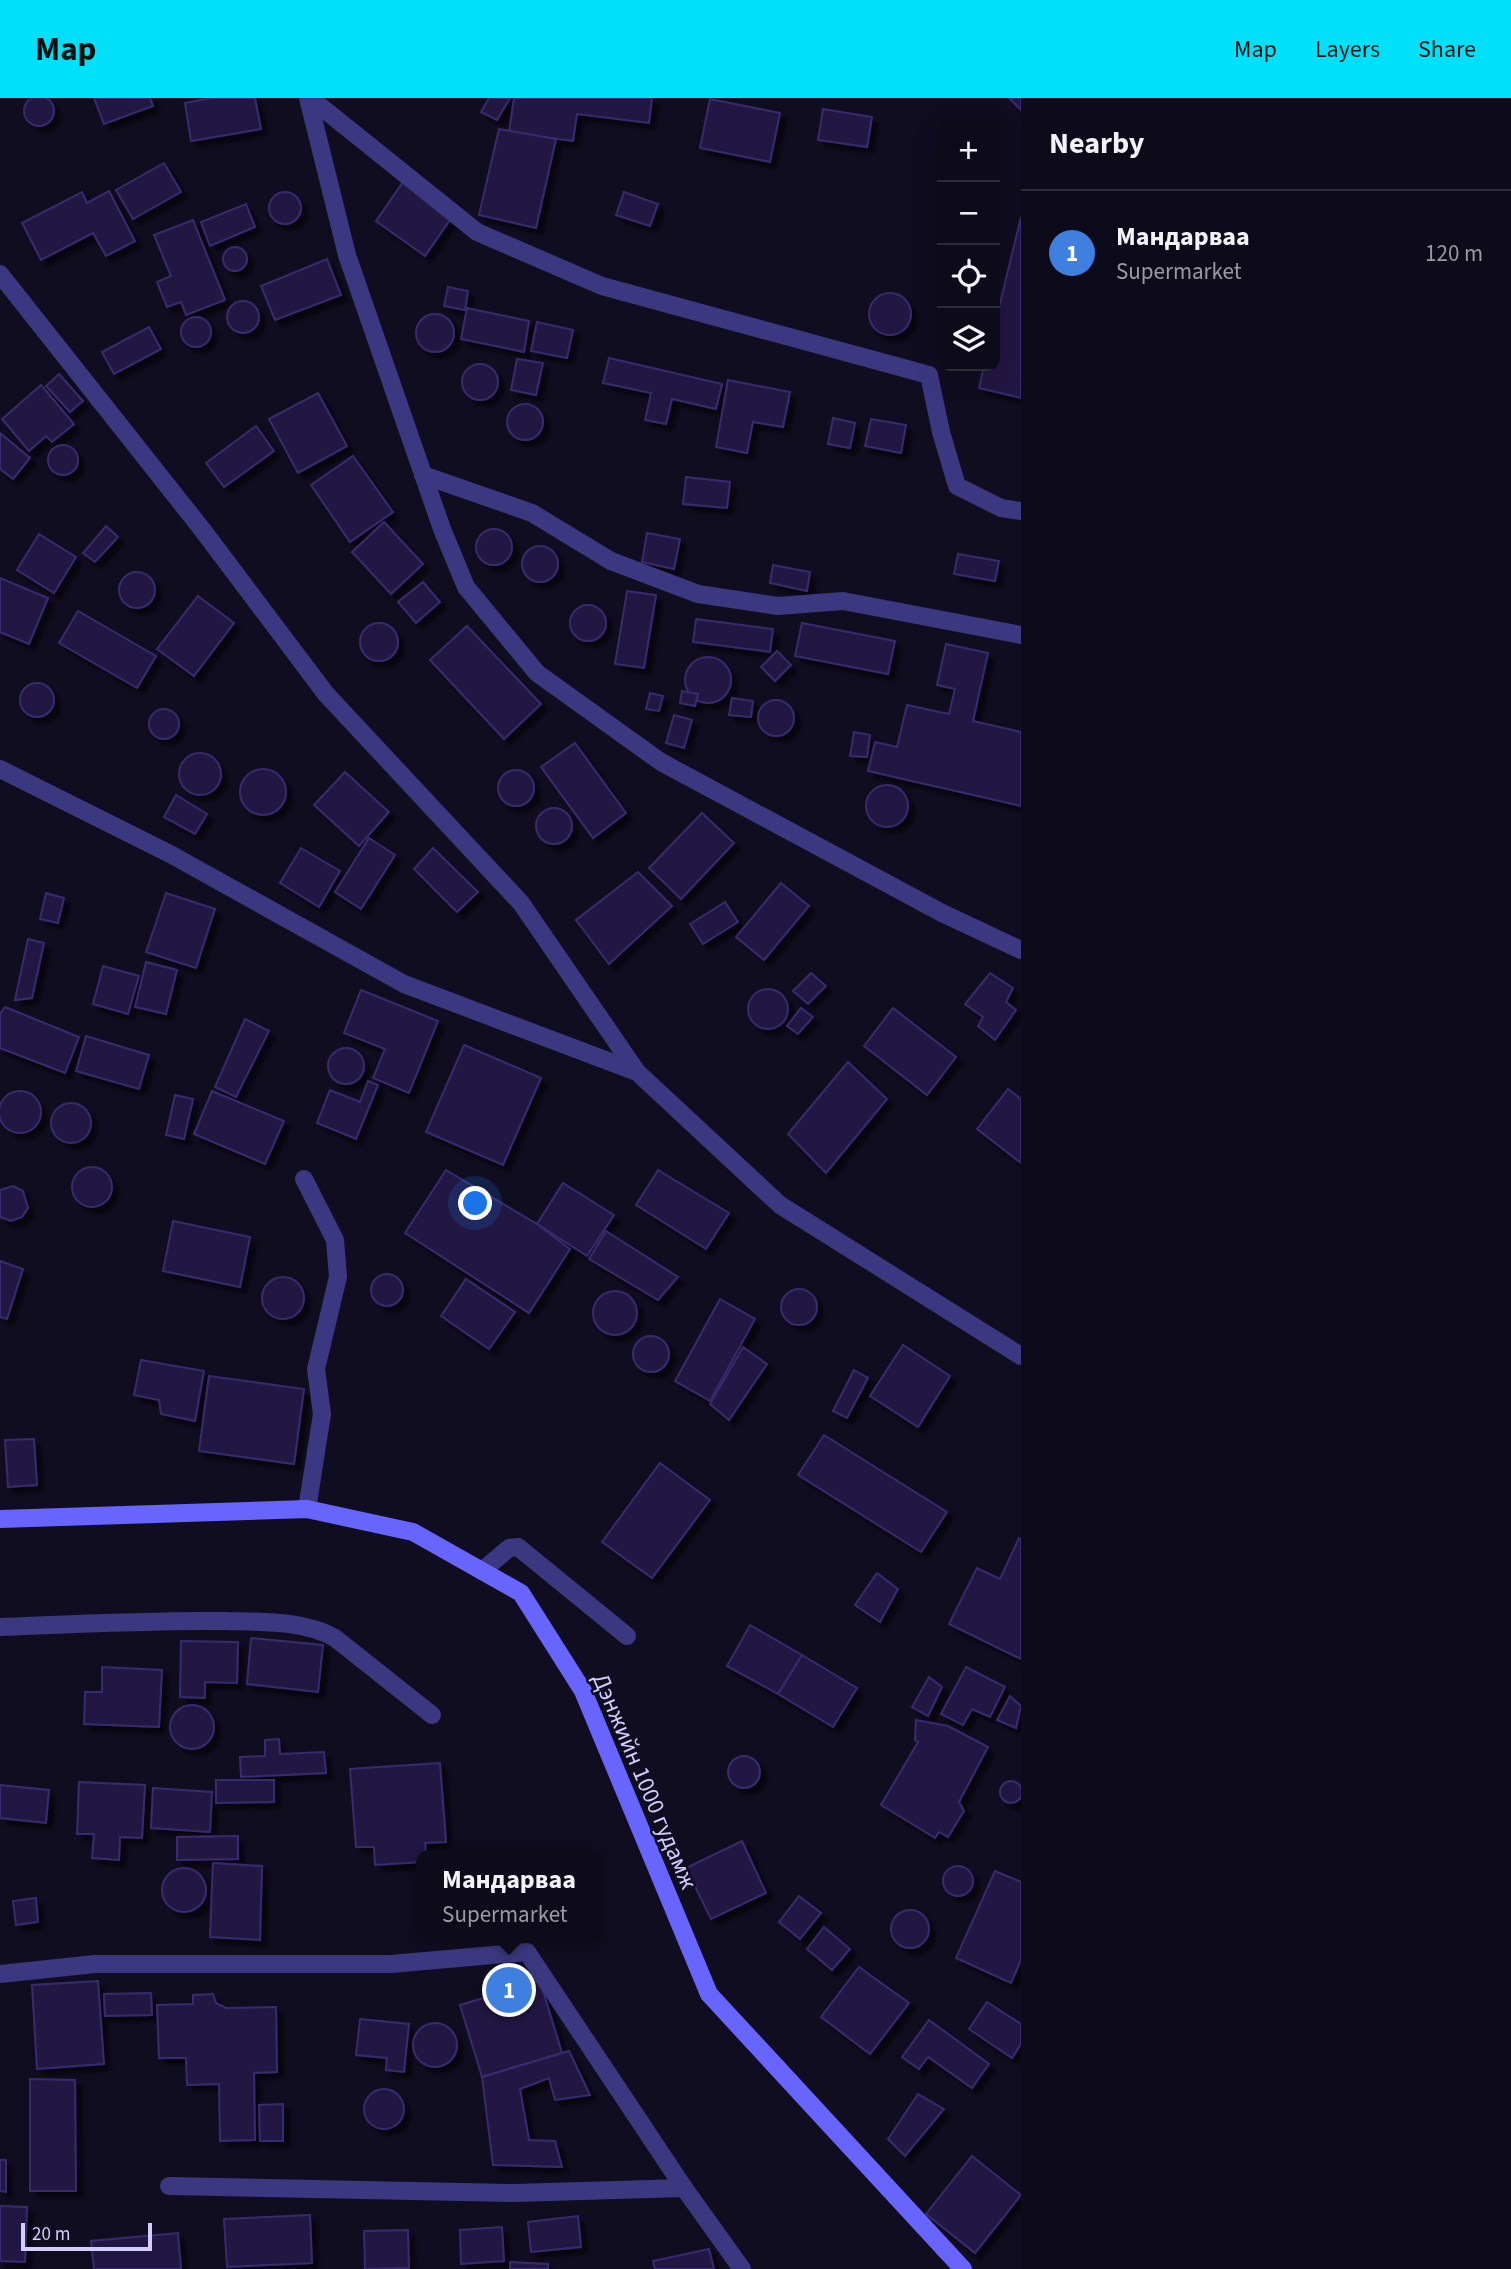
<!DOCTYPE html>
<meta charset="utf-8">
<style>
body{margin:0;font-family:"Source Sans 3",sans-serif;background:#1b1826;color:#f1f3f6}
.controls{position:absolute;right:21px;top:21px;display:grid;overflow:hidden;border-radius:14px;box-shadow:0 7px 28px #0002}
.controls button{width:63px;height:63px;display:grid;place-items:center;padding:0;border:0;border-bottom:2px solid #2d2b38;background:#0d0a19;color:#f1f3f6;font:35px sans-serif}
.scale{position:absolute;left:21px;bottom:18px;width:131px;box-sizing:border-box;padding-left:7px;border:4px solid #d3ceff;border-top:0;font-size:19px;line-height:24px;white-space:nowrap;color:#d3ceff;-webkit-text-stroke:5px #110d21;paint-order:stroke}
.you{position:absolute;left:476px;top:1106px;width:24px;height:24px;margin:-18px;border:5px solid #fff;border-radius:50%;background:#1a73e8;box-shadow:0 0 0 10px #1a73e833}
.badge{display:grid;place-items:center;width:46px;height:46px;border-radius:50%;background:#00e0f8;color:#fff;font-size:23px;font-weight:700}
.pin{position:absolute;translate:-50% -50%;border:4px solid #fff;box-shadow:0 2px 7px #0006}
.popup{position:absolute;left:416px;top:1752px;width:186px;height:91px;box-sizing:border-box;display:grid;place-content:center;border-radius:14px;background:#0d0a19;filter:drop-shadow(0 2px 5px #0005);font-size:23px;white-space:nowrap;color:#9a9aa2}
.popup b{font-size:26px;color:#f1f3f6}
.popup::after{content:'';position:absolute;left:50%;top:100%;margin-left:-14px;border:14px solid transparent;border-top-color:#0d0a19}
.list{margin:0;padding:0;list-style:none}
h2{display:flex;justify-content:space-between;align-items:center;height:91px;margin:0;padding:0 28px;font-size:30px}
h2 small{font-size:23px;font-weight:400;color:#9a9aa2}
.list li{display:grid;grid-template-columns:46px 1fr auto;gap:21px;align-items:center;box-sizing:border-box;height:126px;padding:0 28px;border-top:2px solid #2d2b38}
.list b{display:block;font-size:26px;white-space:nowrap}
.list p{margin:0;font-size:23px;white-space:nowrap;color:#9a9aa2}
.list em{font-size:23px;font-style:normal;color:#9a9aa2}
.icon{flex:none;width:38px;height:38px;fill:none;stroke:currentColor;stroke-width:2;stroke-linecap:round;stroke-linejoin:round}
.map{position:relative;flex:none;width:1021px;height:2171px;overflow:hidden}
header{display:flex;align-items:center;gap:42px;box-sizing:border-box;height:98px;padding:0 35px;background:#00e0f8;color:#111}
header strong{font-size:33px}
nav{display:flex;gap:38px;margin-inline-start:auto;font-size:24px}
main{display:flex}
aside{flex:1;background:#0d0a19}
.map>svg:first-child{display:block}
.building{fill:#221942;stroke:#382b6e;stroke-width:2;filter:url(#shadow)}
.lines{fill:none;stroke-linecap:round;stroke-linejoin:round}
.lane{stroke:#3b3881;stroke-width:18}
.street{stroke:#3b3881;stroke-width:18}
.secondary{stroke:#6865ff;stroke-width:18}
.labels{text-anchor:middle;stroke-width:5;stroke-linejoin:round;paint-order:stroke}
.street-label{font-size:24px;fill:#d3ceff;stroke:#110d21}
</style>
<header>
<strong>Map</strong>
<nav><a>Map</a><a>Layers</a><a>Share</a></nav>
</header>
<main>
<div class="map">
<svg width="1021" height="2171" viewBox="0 0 1021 2171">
<defs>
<filter id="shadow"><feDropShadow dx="6" dy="6" stdDeviation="2" flood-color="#0009"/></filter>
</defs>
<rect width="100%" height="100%" fill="#110d21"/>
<g class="building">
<circle cx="39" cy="13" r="15"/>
<polygon points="94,0 150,0 153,8 104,26"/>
<polygon points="211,0 255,0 261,31 191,43 185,5"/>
<polygon points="489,0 510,0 497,22 481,14"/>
<polygon points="514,0 652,0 649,25 577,16 573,43 509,35"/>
<polygon points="1021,0 1021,12 1009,0"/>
<polygon points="710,1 780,15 770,64 700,50"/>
<polygon points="823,11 872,19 867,49 818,42"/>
<polygon points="499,31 556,41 536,130 479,117"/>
<polygon points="164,65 181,94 133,121 116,92"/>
<polygon points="403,84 452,119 425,158 376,123"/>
<polygon points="109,93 135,143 106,158 93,135 41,162 22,125 82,94 87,105"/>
<circle cx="285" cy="110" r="16"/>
<polygon points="624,94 658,106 650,128 616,117"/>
<polygon points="246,106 255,129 210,148 201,124"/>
<polygon points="1021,119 1021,300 979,290 984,268 995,268 995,226"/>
<polygon points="193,122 225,202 186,217 181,204 167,209 157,184 171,178 154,137"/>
<circle cx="235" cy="161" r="12"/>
<polygon points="327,161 341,197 275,222 261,188"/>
<polygon points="448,189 468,193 465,212 444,208"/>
<circle cx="890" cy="216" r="21"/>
<circle cx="243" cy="219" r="16"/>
<polygon points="467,210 529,223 524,254 461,241"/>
<circle cx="435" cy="235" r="19"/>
<circle cx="196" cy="234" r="15"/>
<polygon points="537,224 573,232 567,260 531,253"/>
<polygon points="149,229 161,251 114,276 102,254"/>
<polygon points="609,260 722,286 716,311 672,301 666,326 645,322 651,295 603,285"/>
<polygon points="517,261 543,265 536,297 511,292"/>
<circle cx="480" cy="284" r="18"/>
<polygon points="59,276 83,303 70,314 46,288"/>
<polygon points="728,282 790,294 783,329 753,324 747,355 716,349"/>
<polygon points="41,287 74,326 52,344 46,338 29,353 2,321"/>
<polygon points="318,295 347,348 298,375 269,321"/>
<circle cx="525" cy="324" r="18"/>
<polygon points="833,320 855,325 850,350 828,346"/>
<polygon points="871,321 906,327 901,355 865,348"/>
<polygon points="256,328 274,353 224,389 206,365"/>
<polygon points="0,335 30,360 13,381 0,371"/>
<circle cx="63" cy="362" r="15"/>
<polygon points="353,358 393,414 350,444 311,387"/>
<polygon points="686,379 730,384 727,410 683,406"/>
<polygon points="384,424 423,466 391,496 352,454"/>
<polygon points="106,428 118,439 95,464 83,455"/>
<circle cx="494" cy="449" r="18"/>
<polygon points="647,435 680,441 674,471 642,464"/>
<polygon points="39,436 76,459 54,495 17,472"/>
<circle cx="540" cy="466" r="18"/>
<polygon points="958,456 999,463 995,483 954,476"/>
<polygon points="773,467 810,474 807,493 770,485"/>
<circle cx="137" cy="492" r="18"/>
<polygon points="0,480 48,500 29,546 0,534"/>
<polygon points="423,484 440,504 416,525 398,504"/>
<polygon points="627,493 656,497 644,570 615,566"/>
<polygon points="198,498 234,525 194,578 157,551"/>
<circle cx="588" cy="525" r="18"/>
<polygon points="78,513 156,558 137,590 59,545"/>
<polygon points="696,521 773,531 770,554 693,544"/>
<polygon points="802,525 895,543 888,576 795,558"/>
<circle cx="379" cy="544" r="19"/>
<polygon points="467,528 541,606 504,641 430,562"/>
<polygon points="946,546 988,555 973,623 1021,634 1021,708 868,673 875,644 897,649 907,607 949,616 955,591 937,587"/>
<polygon points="777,553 791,567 775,583 761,569"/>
<circle cx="708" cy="582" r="23"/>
<circle cx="37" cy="602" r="17"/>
<polygon points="682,593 698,596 695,608 680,605"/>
<polygon points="650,595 663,598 659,613 646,611"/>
<polygon points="732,600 753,603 751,619 729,617"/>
<circle cx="776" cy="620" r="18"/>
<circle cx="164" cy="626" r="15"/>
<polygon points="674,617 692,622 684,650 666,645"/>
<polygon points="854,634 870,637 867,659 850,658"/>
<polygon points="575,645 626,715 593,740 541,669"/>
<circle cx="200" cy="676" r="21"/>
<circle cx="263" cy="694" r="23"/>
<circle cx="516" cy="690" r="18"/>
<polygon points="345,674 389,714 359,748 314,707"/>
<circle cx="887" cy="708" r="21"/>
<polygon points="176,697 207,716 195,736 164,719"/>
<circle cx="554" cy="728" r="18"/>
<polygon points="702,715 734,745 681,801 649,770"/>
<polygon points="369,740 395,757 361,811 335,794"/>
<polygon points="301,750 340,773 319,809 280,785"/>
<polygon points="433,750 478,794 457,814 414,771"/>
<polygon points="638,774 672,808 609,866 576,822"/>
<polygon points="781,785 809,808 764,862 736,839"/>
<polygon points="46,795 64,800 58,825 40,821"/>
<polygon points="166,795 215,811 196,870 146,854"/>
<polygon points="725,804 738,824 703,846 690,826"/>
<polygon points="28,841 44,845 32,900 15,902"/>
<polygon points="146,864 177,872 166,916 135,909"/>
<polygon points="103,868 139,878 128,916 93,906"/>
<polygon points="811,875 826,888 808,906 793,893"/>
<polygon points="990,875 1013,890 1006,904 1016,912 995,942 978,928 983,919 965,906"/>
<circle cx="768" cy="911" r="20"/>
<polygon points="361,892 438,923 409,995 373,980 385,951 344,935"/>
<polygon points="5,909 79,939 65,975 0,950 0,916"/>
<polygon points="801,910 813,919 798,936 787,928"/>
<polygon points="893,910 956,959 927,997 864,948"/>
<polygon points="245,921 269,933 236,999 215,989"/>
<polygon points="86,938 149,957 139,991 76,973"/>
<polygon points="464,947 541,980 503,1067 426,1034"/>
<circle cx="346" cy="968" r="18"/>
<polygon points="848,964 887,1001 826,1075 788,1036"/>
<polygon points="368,983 378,987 356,1041 317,1025 330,992 360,1004"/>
<polygon points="1008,991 1021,1001 1021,1065 977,1031"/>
<polygon points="212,993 284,1023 265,1066 194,1036"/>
<circle cx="20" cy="1014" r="21"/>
<polygon points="175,997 193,1001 184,1041 166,1037"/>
<circle cx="71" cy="1025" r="20"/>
<circle cx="92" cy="1089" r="20"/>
<polygon points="446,1072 537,1126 570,1151 529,1215 405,1135"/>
<polygon points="658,1072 729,1115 706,1151 636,1107"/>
<polygon points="563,1085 614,1117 587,1158 537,1126"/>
<polygon points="13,1088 23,1093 28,1110 22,1119 11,1123 0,1119 0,1092"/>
<polygon points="173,1123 250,1139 240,1189 163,1173"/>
<polygon points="606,1133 678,1179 658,1202 589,1161"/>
<polygon points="0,1163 23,1171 7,1221 0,1219"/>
<circle cx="387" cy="1192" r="16"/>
<circle cx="283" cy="1200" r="21"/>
<polygon points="466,1181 515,1214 489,1251 441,1218"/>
<circle cx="799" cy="1209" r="18"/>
<circle cx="615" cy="1215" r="22"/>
<polygon points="720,1201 755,1221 710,1303 675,1283"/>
<circle cx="651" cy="1256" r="18"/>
<polygon points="903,1247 950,1278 918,1329 870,1298"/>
<polygon points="743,1249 767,1266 729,1322 710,1306"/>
<polygon points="141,1262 204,1273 195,1323 161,1316 159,1302 134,1297"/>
<polygon points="854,1272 868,1280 847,1320 833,1313"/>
<polygon points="209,1278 304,1291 294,1366 199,1353"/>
<polygon points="824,1337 947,1414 921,1454 798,1377"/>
<polygon points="34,1341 37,1387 8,1389 5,1342"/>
<polygon points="660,1365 710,1402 652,1480 602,1444"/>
<polygon points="1019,1440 1021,1441 1021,1561 949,1526 977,1470 1000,1481"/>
<polygon points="877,1475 898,1491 880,1524 855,1507"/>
<polygon points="750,1527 802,1557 778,1596 727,1568"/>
<polygon points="251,1540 323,1547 318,1594 247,1586"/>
<polygon points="181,1543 238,1544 237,1585 205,1584 205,1600 180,1599"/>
<polygon points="802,1557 857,1590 833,1629 778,1596"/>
<polygon points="102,1569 162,1572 159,1629 84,1626 85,1594 102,1594"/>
<polygon points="966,1569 1005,1589 990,1619 972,1611 963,1627 941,1616"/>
<polygon points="929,1579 942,1589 928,1618 912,1609"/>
<polygon points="1010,1598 1021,1608 1016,1630 997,1622"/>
<circle cx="192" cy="1629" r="22"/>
<polygon points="916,1622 948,1628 988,1649 959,1704 964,1713 948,1739 939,1734 935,1740 881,1707 918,1644 915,1642"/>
<polygon points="279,1641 280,1656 324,1654 326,1675 241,1679 240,1659 265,1658 265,1642"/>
<circle cx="744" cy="1674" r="16"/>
<polygon points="440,1665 446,1744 425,1745 426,1757 421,1757 421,1764 375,1767 374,1749 356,1749 350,1671"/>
<polygon points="216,1682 274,1682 274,1704 216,1705"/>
<circle cx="1011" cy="1694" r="11"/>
<polygon points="79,1684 145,1687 142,1740 120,1739 119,1762 92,1760 94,1736 77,1736"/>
<polygon points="0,1687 49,1692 46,1725 0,1720"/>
<polygon points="153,1690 212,1694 210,1734 151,1730"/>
<polygon points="238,1738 238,1761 177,1762 177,1739"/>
<polygon points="742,1743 766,1795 711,1821 686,1770"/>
<polygon points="213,1765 262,1768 260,1842 210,1839"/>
<circle cx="958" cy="1783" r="15"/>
<circle cx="184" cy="1792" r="22"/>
<polygon points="995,1773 1021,1784 1021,1862 1011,1885 956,1860"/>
<polygon points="799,1798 821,1815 800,1841 779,1824"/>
<polygon points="36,1800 38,1824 16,1827 13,1803"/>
<circle cx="910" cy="1831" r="19"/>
<polygon points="824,1829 850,1851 832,1872 807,1851"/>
<polygon points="859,1869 909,1905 870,1956 821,1919"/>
<polygon points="98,1883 104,1966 37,1971 32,1887"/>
<polygon points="540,1883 562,1955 482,1979 460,1907"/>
<polygon points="151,1895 152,1917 105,1918 104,1896"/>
<polygon points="213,1896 216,1905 226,1910 276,1909 277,1974 254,1975 255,2042 220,2043 219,1986 187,1987 186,1960 159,1960 157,1907 193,1906 193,1897"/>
<polygon points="987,1904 1021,1926 1021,1946 1012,1960 969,1931"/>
<polygon points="360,1921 409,1926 404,1974 386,1972 387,1960 356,1957"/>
<polygon points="929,1922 989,1966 972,1990 928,1959 919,1971 902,1959"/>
<circle cx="435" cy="1947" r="22"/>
<polygon points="569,1953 590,1997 555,2002 549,1980 520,1991 529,2042 555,2043 562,2069 493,2067 482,1979"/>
<polygon points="30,1981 75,1982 76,2093 30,2093"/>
<circle cx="384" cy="2011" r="20"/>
<polygon points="918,1996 944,2011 905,2058 888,2041"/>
<polygon points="283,2006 283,2043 260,2043 259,2007"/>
<polygon points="972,2058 1021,2097 975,2155 926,2116"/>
<polygon points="0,2062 6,2062 6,2094 0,2093"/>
<polygon points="0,2108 27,2109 25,2164 0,2163"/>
<polygon points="310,2117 312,2165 227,2169 224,2121"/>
<polygon points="578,2118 581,2149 531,2154 528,2124"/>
<polygon points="502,2129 504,2163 461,2166 460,2132"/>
<polygon points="408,2132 409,2170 365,2171 364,2133"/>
<polygon points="178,2135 181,2171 94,2171 91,2143"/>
<polygon points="709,2151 714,2171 655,2171 653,2163"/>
<polygon points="510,2164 548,2166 548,2171 510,2171"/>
</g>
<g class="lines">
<g class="lane">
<polyline points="304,1081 335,1142 338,1179 316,1271 322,1316 307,1411"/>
<polyline points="482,1473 509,1450 518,1449 627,1538"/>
</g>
<g class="street">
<polyline points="308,0 347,157 442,431 466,489 537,575 661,664 942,815 1021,852"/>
<polyline points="310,0 477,134 602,188 929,277 941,334 957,388 1001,410 1021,413"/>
<polyline points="0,176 201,430 326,596 521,805 637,974"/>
<polyline points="423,377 532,415 611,463 698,496 778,508 843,503 1021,537"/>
<polyline points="0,671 172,757 404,886 637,974 780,1107 1021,1258"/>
<path d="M0,1529C75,1526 150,1522 225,1523C261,1524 304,1522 335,1540L432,1617"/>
<polyline points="0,1876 95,1866 391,1866 527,1854 684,2090 742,2171"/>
<polyline points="169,2088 514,2095 684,2090"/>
</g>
<polyline class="secondary" points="0,1421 307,1411 413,1434 521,1495 583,1593 709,1896 963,2171"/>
</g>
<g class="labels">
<g class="street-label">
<text transform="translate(645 1683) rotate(67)" y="8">Дэнжийн 1000 гудамж</text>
</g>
</g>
</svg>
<div class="controls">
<button>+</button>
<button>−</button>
<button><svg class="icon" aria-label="locate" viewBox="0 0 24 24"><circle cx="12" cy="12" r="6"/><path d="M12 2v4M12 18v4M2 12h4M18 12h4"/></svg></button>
<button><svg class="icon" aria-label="layers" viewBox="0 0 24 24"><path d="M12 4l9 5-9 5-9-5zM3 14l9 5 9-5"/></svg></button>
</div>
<div class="scale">20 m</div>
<div class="you"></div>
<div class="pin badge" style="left:509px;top:1892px;background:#3f7fe0">1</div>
<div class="popup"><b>Мандарваа</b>Supermarket</div>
</div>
<aside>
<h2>Nearby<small></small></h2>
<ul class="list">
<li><span class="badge" style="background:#3f7fe0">1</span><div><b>Мандарваа</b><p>Supermarket</p></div><em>120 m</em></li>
</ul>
</aside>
</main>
